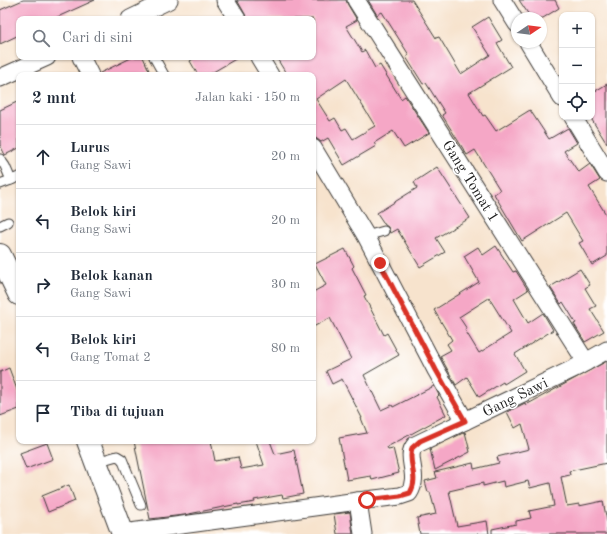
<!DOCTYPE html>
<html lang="id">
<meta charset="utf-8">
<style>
body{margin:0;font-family:"Old Standard TT",serif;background:#f6f6f7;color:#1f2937}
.controls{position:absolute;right:12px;top:12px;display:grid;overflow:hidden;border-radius:8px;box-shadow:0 1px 3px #0004}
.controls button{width:36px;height:36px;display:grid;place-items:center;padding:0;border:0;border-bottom:1px solid #e0e1e3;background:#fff;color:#1f2937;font:20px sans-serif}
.compass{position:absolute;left:511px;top:12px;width:36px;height:36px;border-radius:50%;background:#fff;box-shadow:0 1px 3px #0004;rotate:77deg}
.stop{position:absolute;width:12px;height:12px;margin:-9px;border:3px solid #d93025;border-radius:50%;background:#fff}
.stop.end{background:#d93025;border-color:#fff;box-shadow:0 1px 4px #0008}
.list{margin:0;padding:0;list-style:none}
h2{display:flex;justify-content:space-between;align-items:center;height:52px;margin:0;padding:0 16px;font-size:17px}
h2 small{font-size:13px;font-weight:400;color:#747a83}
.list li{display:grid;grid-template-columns:26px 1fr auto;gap:12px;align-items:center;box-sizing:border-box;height:64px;padding:0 16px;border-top:1px solid #e0e1e3}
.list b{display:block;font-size:15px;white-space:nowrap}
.list p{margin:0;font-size:13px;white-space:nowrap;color:#747a83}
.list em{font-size:13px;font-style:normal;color:#747a83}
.icon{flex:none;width:22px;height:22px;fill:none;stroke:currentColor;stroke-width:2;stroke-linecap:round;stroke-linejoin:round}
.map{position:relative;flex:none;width:607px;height:534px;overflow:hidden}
.search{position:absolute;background:#fff;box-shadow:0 1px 3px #0004;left:16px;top:16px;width:300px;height:44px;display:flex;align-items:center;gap:10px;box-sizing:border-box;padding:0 14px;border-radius:8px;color:#747a83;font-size:15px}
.panel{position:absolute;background:#fff;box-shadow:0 1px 3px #0004;left:16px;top:72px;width:300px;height:372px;border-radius:8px}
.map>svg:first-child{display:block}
.building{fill:#f5a7c6;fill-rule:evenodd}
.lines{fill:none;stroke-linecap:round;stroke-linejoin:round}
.service-casing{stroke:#3d3a37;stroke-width:11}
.minor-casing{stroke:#3d3a37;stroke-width:19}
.tertiary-casing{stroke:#3d3a37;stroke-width:24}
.service{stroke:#fff;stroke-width:9}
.minor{stroke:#fff;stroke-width:17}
.tertiary{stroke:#fff;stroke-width:22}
.route{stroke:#d93025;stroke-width:5}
.labels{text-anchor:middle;stroke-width:3.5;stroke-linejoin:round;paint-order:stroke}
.street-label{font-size:15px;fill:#1c1c1c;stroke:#fff}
</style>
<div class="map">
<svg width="607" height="534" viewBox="0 0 607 534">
<rect width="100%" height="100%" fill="#fff"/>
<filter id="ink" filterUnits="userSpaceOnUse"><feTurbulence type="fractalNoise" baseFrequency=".025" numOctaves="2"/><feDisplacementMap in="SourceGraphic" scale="8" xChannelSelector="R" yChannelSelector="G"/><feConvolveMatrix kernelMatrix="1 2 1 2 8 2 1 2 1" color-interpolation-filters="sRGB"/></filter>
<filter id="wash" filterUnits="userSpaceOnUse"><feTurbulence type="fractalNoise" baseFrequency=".012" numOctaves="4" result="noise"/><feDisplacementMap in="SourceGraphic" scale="16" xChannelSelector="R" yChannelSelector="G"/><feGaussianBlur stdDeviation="0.9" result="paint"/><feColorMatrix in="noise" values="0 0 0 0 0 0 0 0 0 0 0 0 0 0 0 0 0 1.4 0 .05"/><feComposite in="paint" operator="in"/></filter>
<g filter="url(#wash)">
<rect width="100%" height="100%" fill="#f7e3cd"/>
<g id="blocks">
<g class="building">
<polygon points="23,0 95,0 53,19 19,19 19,35 0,44 0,10"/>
<path d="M237,0H346L348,5L357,20L346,26L362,52L365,50L375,68L380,65L401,99L405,96L429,133L404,148L393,131L374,143L376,146L344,165L328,138L321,142L313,136V75H287L276,57H313V19H247L245,14ZM346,79L375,126L353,139L346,128L342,130L335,118L330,121L316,99Z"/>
<polygon points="368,0 412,0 436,38 439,37 461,74 490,55 472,27 488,17 502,40 497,43 511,67 469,93 483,116 485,115 496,131 530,110 549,139 568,128 577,143 564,151 577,170 579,172 590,164 600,180 589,187 607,216 607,256 592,265 579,243 583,241 566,213 522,241 494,194 500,190 475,150 467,155 442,115 445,113 426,83 423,84 406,57 409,55 382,12 377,15"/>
<polygon points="519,0 555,0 559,8 543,18 531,18"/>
<polygon points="133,57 143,57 151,75 100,75 100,73"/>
<polygon points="196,57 239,57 208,75 198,75 190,61"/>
<polygon points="607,84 607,144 592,120 592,93"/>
<polygon points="19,101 19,148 5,155 0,145 0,110"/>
<polygon points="437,167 470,218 436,238 445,252 420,267 397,229 390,233 388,227 385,225 377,213 417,188 414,182"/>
<path d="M496,246L513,272L516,271L528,290L514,299L528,323L543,313L553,330L515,354L525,371L504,384L503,382L479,397L467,377L456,385L440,356L451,350L447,344L452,340L434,310L479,282L464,256L478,247L483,255ZM489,298L511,333L479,353L465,330L467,329L459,317Z"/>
<polygon points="345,249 354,266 352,268 366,295 364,296 384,335 387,333 399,355 364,375 381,410 392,405 393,407 434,386 439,395 437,397 446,415 387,447 388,449 393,448 399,473 372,480 371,476 347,480 339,438 367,433 361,418 362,418 342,379 332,384 326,371 351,359 330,318 313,327 313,292 326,285 315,264"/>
<polygon points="580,269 590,285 585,288 596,306 590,309 604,331 585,342 574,324 576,323 563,302 561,304 550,287"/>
<polygon points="607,361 607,463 569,471 570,475 561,477 567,506 579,504 579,506 603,501 607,521 607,534 492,534 492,529 516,524 516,521 531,518 529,511 554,506 550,483 530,488 528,481 504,487 503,481 483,486 483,483 449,491 457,526 487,521 489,534 420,534 417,518 436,514 430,492 428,492 425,481 437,478 435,472 473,463 474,469 499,463 497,457 529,449 522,424 515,428 507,412 525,403 526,405"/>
<polygon points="9,368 19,395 19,409 0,416 0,372"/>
<polygon points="465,432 470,452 435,470 430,449"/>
<polygon points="134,441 211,441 215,461 238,457 241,469 264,465 256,441 270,441 275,454 294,450 303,494 283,498 282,495 254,500 255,502 238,505 238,504 184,515 150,519"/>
<polygon points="47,443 53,459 26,469 20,453"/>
<polygon points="69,485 75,501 48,512 42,496"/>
<polygon points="350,512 353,534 337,534 334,514"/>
</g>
</g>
</g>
<g filter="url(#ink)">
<use href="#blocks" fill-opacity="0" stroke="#3d3a37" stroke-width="1"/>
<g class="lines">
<g class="service-casing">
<g id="service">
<polyline points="154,57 164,75"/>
<polyline points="0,159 5,166 11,180"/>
<polyline points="0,184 19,177"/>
<polyline points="0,226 8,222"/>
<polyline points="366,236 384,231"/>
<polyline points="96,462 117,456 122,459 141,505"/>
</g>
</g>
<g class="minor-casing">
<g id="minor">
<polyline points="225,0 237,19"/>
<polyline points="356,0 586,362"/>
<polyline points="502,0 517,24"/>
<polyline points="130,19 169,0"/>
<polyline points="528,42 562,98"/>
<polyline points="81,57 90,75"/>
<polyline points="259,57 270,75"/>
<polyline points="0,78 47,57"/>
<polyline points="573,117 607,173"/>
<polyline points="313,148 366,236 436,370 465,421"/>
<polyline points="123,533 358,501"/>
<path d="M363,534L358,501L400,496L409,493C421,475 404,457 415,445L577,367L607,350"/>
</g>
</g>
<g class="tertiary-casing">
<g id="tertiary">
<polyline points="0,255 19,294"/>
<polyline points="88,441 123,534"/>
</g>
</g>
<use href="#service" class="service"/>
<use href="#minor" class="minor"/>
<use href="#tertiary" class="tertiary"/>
</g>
</g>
<g class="lines" filter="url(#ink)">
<path class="route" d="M367,500L400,496L410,493C420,476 407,464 412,448L420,441L465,421L436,370L380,263"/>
</g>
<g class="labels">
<g class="street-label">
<text transform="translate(471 181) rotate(58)" y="5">Gang Tomat 1</text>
<text transform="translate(515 397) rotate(-26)" y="5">Gang Sawi</text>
</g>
</g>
</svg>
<div class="controls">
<button>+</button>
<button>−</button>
<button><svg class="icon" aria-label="locate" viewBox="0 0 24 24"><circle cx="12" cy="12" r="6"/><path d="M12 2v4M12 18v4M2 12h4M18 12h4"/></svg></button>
</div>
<svg class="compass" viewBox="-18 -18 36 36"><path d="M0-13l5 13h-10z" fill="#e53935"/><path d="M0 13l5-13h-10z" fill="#747a83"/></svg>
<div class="stop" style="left:367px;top:500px"></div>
<div class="stop end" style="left:380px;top:263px"></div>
<div class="search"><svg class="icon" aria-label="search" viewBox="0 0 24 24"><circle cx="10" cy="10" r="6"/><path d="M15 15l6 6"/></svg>Cari di sini</div>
<section class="panel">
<h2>2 mnt<small>Jalan kaki · 150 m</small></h2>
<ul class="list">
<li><svg class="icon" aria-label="ahead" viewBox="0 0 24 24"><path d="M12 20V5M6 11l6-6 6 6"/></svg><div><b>Lurus</b><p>Gang Sawi</p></div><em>20 m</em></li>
<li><svg class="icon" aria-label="left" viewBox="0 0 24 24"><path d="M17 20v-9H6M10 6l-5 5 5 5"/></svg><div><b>Belok kiri</b><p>Gang Sawi</p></div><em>20 m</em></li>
<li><svg class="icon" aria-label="right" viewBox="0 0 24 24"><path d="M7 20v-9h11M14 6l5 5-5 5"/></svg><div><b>Belok kanan</b><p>Gang Sawi</p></div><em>30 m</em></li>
<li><svg class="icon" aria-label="left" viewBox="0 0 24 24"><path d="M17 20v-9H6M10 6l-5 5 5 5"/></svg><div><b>Belok kiri</b><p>Gang Tomat 2</p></div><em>80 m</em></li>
<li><svg class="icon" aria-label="arrive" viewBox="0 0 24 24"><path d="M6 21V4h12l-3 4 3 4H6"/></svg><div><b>Tiba di tujuan</b></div></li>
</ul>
</section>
</div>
